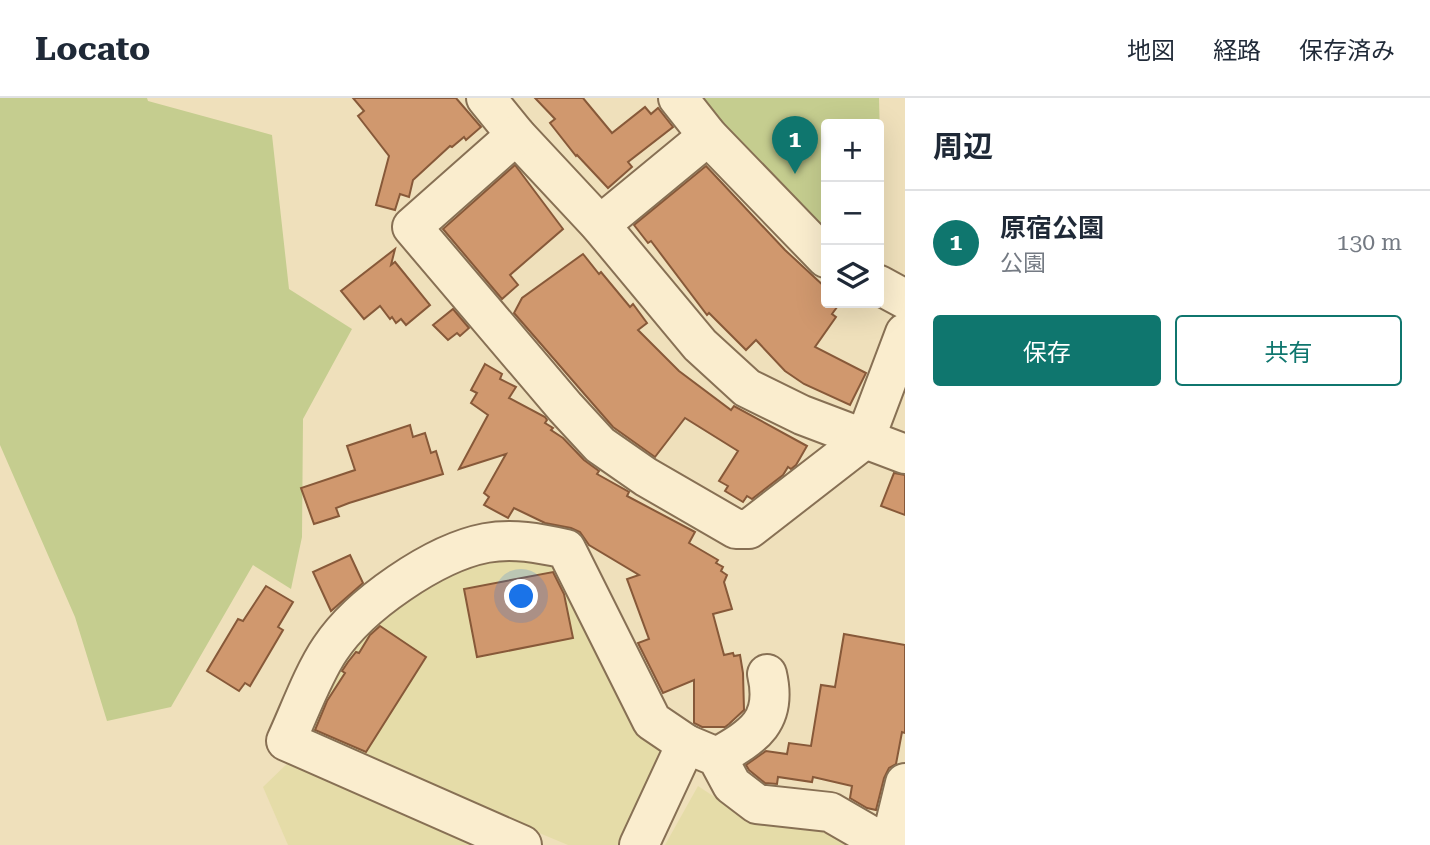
<!DOCTYPE html>
<html lang="ja">
<meta charset="utf-8">
<style>
body{margin:0;font-family:"Roboto Serif","Noto Sans JP",serif;background:#f2f2f3;color:#1f2937}
.controls{position:absolute;right:21px;top:21px;display:grid;overflow:hidden;border-radius:7px;box-shadow:0 7px 28px #0002}
.controls button{width:63px;height:63px;display:grid;place-items:center;padding:0;border:0;border-bottom:2px solid #e0e1e3;background:#fff;color:#1f2937;font:35px sans-serif}
.you{position:absolute;left:522px;top:499px;width:24px;height:24px;margin:-18px;border:5px solid #fff;border-radius:50%;background:#1a73e8;box-shadow:0 0 0 10px #1a73e833}
.badge{display:grid;place-items:center;width:46px;height:46px;border-radius:50%;background:#0f766e;color:#fff;font-size:23px;font-weight:700}
.pin{position:absolute;translate:-50% -58px;filter:drop-shadow(0 2px 4px #0008)}
.pin::after{content:'';position:absolute;top:37px;width:24px;height:21px;background:inherit;clip-path:polygon(0 0,100% 0,50% 100%)}
.list{margin:0;padding:0;list-style:none}
h2{display:flex;justify-content:space-between;align-items:center;height:91px;margin:0;padding:0 28px;font-size:30px}
h2 small{font-size:23px;font-weight:400;color:#747a83}
.list li{display:grid;grid-template-columns:46px 1fr auto;gap:21px;align-items:center;box-sizing:border-box;height:105px;padding:0 28px;border-top:2px solid #e0e1e3}
.list b{display:block;font-size:26px;white-space:nowrap}
.list p{margin:0;font-size:23px;white-space:nowrap;color:#747a83}
.list em{font-size:23px;font-style:normal;color:#747a83}
.actions{display:flex;gap:14px;padding:21px 28px}
.actions a{flex:1;padding:16px 0;border:2px solid #0f766e;border-radius:7px;text-align:center;font-size:24px;color:#0f766e}
.actions .main{background:#0f766e;color:#fff}
.icon{flex:none;width:38px;height:38px;fill:none;stroke:currentColor;stroke-width:2;stroke-linecap:round;stroke-linejoin:round}
.map{position:relative;flex:none;width:905px;height:747px;overflow:hidden}
header{display:flex;align-items:center;gap:42px;box-sizing:border-box;height:98px;padding:0 35px;background:#fff;border-bottom:2px solid #e0e1e3}
header strong{font-size:33px}
nav{display:flex;gap:38px;margin-inline-start:auto;font-size:24px}
main{display:flex}
aside{flex:1;background:#fff}
.map>svg:first-child{display:block}
.farmland{fill:#e5dca8}
.green{fill:#c5cd8f}
.building{fill:#d0986e;stroke:#875939;stroke-width:2}
.lines{fill:none;stroke-linecap:round;stroke-linejoin:round}
.minor-casing{stroke:#877054;stroke-width:42}
.minor{stroke:#faedce;stroke-width:38}
</style>
<header>
<strong>Locato</strong>
<nav><a>地図</a><a>経路</a><a>保存済み</a></nav>
</header>
<main>
<div class="map">
<svg width="905" height="747" viewBox="0 0 905 747">
<rect width="100%" height="100%" fill="#efe0bb"/>
<g class="farmland">
<polygon points="488,454 559,459 661,649 620,747 568,747 306,638 345,547 387,509"/>
<polygon points="290,663 474,747 288,747 263,689"/>
<polygon points="698,688 748,721 809,722 858,747 665,747"/>
</g>
<g class="green">
<polygon points="0,0 147,0 148,3 272,37 289,191 352,231 303,321 302,439 291,491 253,467 171,609 107,623 75,519 0,347"/>
<polygon points="698,0 879,0 883,166 879,164 879,26 826,26 826,137"/>
</g>
<g class="building">
<polygon points="353,0 456,0 481,29 466,42 464,39 452,49 450,48 413,82 409,99 400,96 395,112 376,107 389,58 358,18 364,13"/>
<polygon points="535,0 583,0 612,35 645,9 651,16 658,10 673,29 628,64 632,69 608,90 577,57 576,58 550,25 555,21"/>
<polygon points="515,67 563,131 510,177 518,187 502,201 443,131"/>
<polygon points="706,68 785,152 826,190 826,205 840,205 832,216 836,219 815,249 866,275 850,307 804,286 785,273 756,242 746,252 709,215 707,217 651,143 648,145 634,127"/>
<polygon points="395,151 391,167 395,164 430,207 406,227 401,221 396,225 392,219 390,221 380,208 364,221 341,193"/>
<polygon points="583,156 599,176 601,174 630,209 633,206 647,225 638,232 679,273 731,312 734,308 807,348 796,367 791,371 788,369 783,377 752,401 747,398 743,404 725,393 728,388 719,383 738,353 685,320 655,359 613,329 514,215 522,200"/>
<polygon points="453,211 469,230 460,238 457,235 448,242 433,227"/>
<polygon points="485,266 502,276 500,281 516,289 509,300 545,319 547,322 545,325 553,330 551,332 563,340 584,362 599,373 597,376 629,394 627,398 695,434 689,445 718,462 716,465 723,469 721,473 727,477 724,484 732,511 713,516 724,557 733,555 734,558 740,557 743,575 744,612 729,626 725,629 702,629 694,625 694,582 663,595 638,545 649,541 627,481 639,477 589,447 580,434 571,430 545,425 514,410 508,420 484,407 489,399 484,395 506,356 459,371 488,317 471,305 477,295 471,292"/>
<polygon points="410,327 413,339 425,335 431,355 436,353 443,376 349,405 336,410 339,418 314,426 301,390 355,372 347,348"/>
<polygon points="894,375 905,377 905,417 881,408"/>
<polygon points="350,457 363,485 331,513 313,474"/>
<polygon points="553,474 564,496 573,540 477,559 464,491"/>
<polygon points="266,488 293,504 278,529 283,532 250,588 245,585 239,593 207,573 238,521 243,523"/>
<polygon points="380,528 426,559 366,654 315,632 327,603 345,575 342,573 348,564 356,554 359,555 370,537"/>
<polygon points="844,536 905,547 905,635 902,634 896,666 889,670 884,680 876,712 867,710 850,700 852,688 813,679 812,684 778,679 777,686 765,685 749,672 746,667 766,653 787,656 789,645 811,648 821,587 835,589"/>
</g>
<g class="lines">
<g class="minor-casing">
<g id="minor">
<polyline points="486,0 516,37 600,127 700,247 747,290 802,317 905,356"/>
<polyline points="678,0 708,38 826,160"/>
<polyline points="516,37 412,129 565,309 600,347 646,379 736,431 749,431 865,341 905,235"/>
<polyline points="600,127 708,38"/>
<polyline points="879,187 905,201"/>
<polyline points="686,646 717,659 732,687 757,706 830,714 887,747"/>
<path d="M717,659C754,638 778,623 767,576"/>
<path d="M522,747L286,643C299,615 313,576 330,551C359,507 434,455 486,445C513,440 539,445 566,451L652,623L686,646L639,747"/>
<polyline points="890,747 905,685"/>
</g>
</g>
<use href="#minor" class="minor"/>
</g>
</svg>
<div class="controls">
<button>+</button>
<button>−</button>
<button><svg class="icon" aria-label="layers" viewBox="0 0 24 24"><path d="M12 4l9 5-9 5-9-5zM3 14l9 5 9-5"/></svg></button>
</div>
<div class="you"></div>
<div class="pin badge" style="left:795px;top:76px">1</div>
</div>
<aside>
<h2>周辺<small></small></h2>
<ul class="list">
<li><span class="badge">1</span><div><b>原宿公園</b><p>公園</p></div><em>130 m</em></li>
</ul>
<div class="actions"><a class="main">保存</a><a>共有</a></div>
</aside>
</main>
